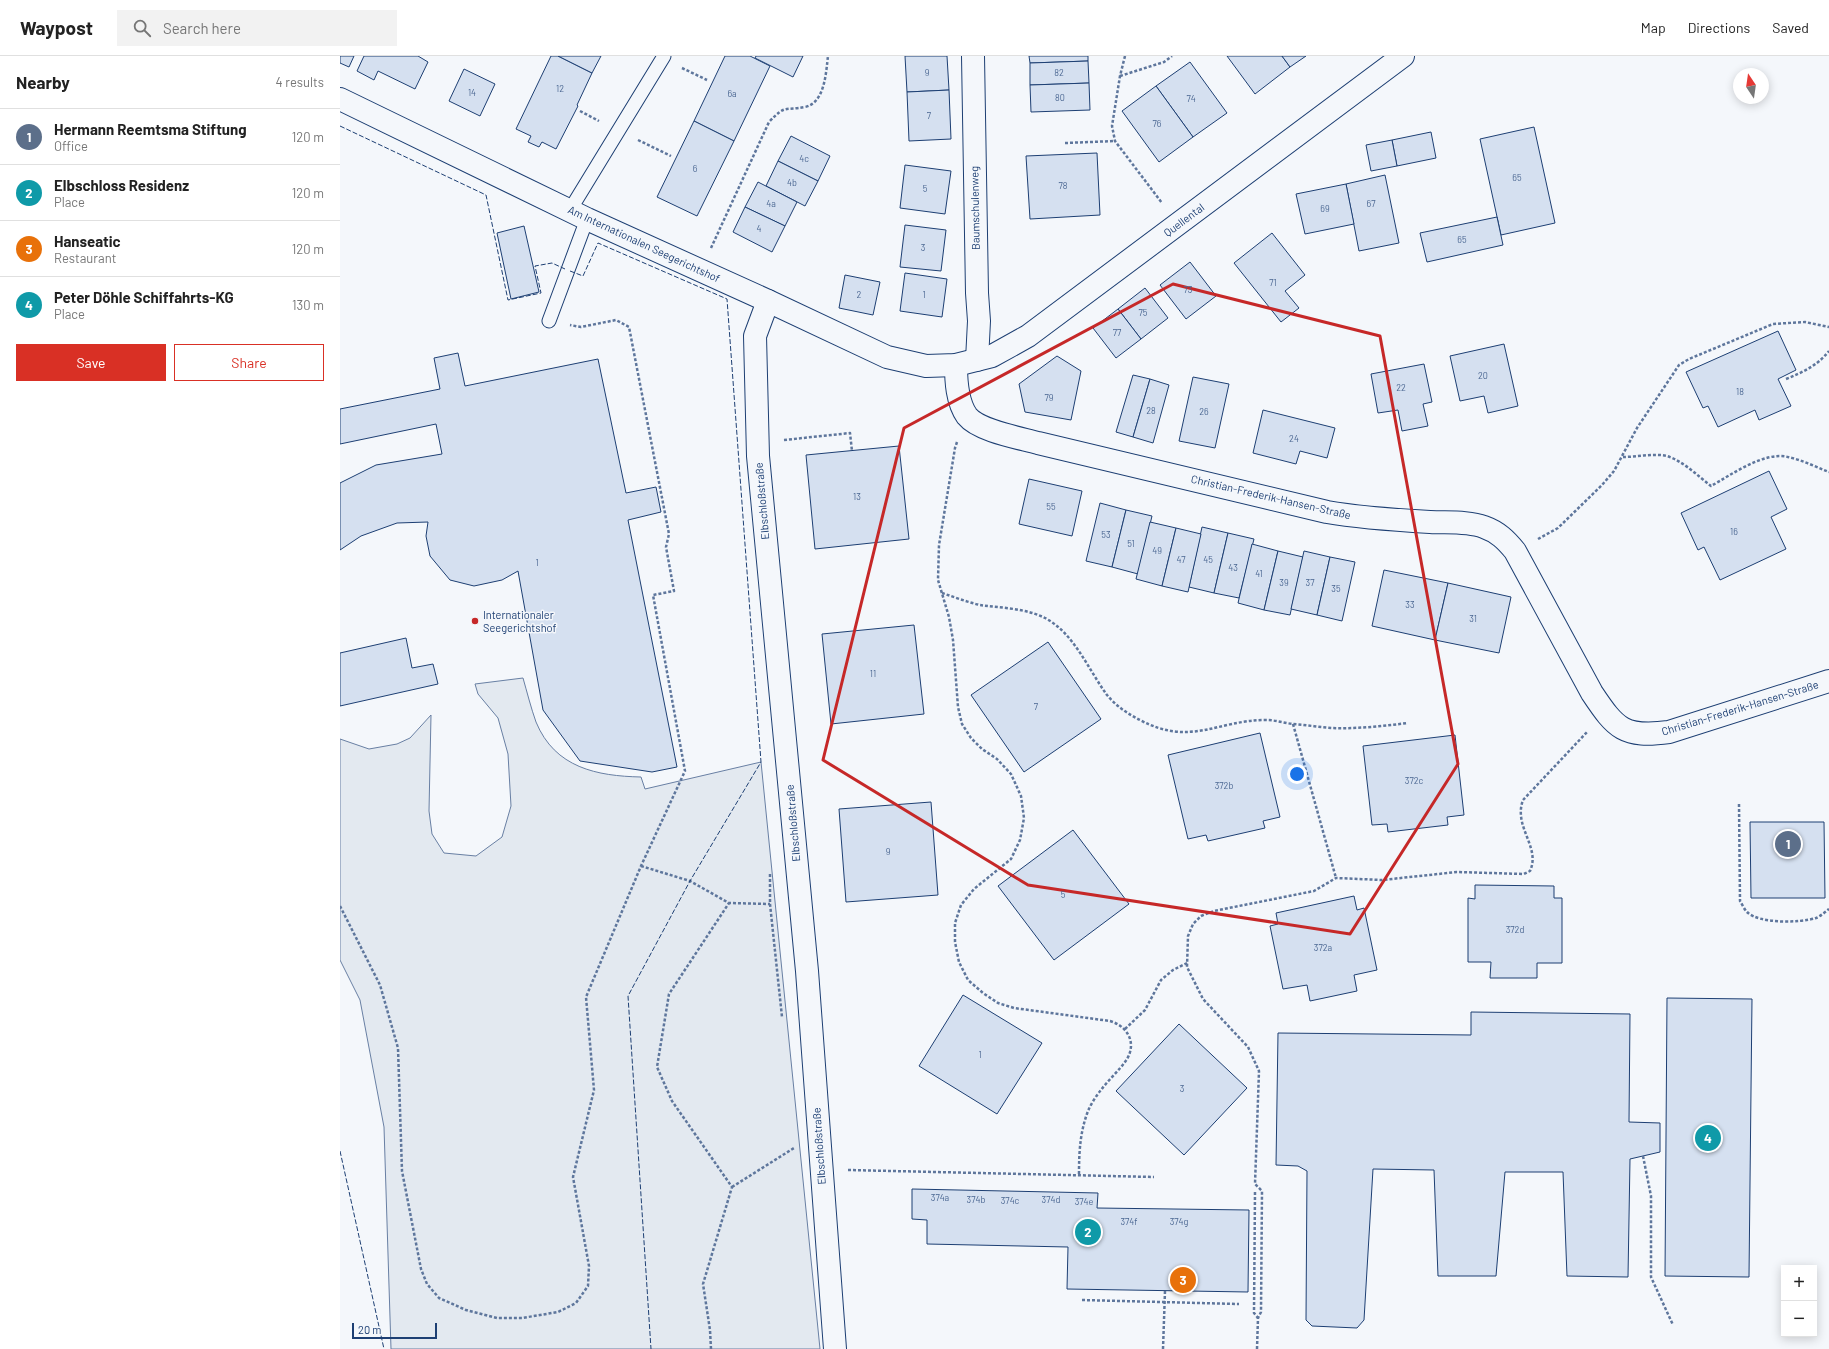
<!DOCTYPE html>
<meta charset="utf-8">
<style>
body{margin:0;font-family:Barlow,sans-serif;background:#f2f2f2;color:#222}
.controls{position:absolute;right:12px;bottom:12px;display:grid;overflow:hidden;border-radius:0px;box-shadow:0 2px 10px #0003}
.controls button{width:36px;height:36px;display:grid;place-items:center;padding:0;border:0;border-bottom:1px solid #e0e0e0;background:#fff;color:#222;font:20px sans-serif}
.compass{position:absolute;left:1393px;top:12px;width:36px;height:36px;border-radius:50%;background:#fff;box-shadow:0 2px 10px #0003;rotate:347deg}
.scale{position:absolute;left:12px;bottom:10px;width:85px;box-sizing:border-box;padding-left:4px;border:2px solid #1d3f73;border-top:0;font-size:11px;line-height:14px;white-space:nowrap;color:#1d3f73;-webkit-text-stroke:3px #f4f7fb;paint-order:stroke}
.you{position:absolute;left:957px;top:718px;width:14px;height:14px;margin:-10px;border:3px solid #fff;border-radius:50%;background:#1a73e8;box-shadow:0 0 0 6px #1a73e833}
.badge{display:grid;place-items:center;width:26px;height:26px;border-radius:50%;background:#d93025;color:#fff;font-size:13px;font-weight:700}
.pin{position:absolute;translate:-50% -50%;border:2px solid #fff;box-shadow:0 1px 4px #0006}
.list{margin:0;padding:0;list-style:none}
h2{display:flex;justify-content:space-between;align-items:center;height:52px;margin:0;padding:0 16px;font-size:17px}
h2 small{font-size:13px;font-weight:400;color:#767676}
.list li{display:grid;grid-template-columns:26px 1fr auto;gap:12px;align-items:center;box-sizing:border-box;height:56px;padding:0 16px;border-top:1px solid #e0e0e0}
.list b{display:block;font-size:15px;white-space:nowrap}
.list p{margin:0;font-size:13px;white-space:nowrap;color:#767676}
.list em{font-size:13px;font-style:normal;color:#767676}
.actions{display:flex;gap:8px;padding:12px 16px}
.actions a{flex:1;padding:9px 0;border:1px solid #d93025;border-radius:0px;text-align:center;font-size:14px;color:#d93025}
.actions .main{background:#d93025;color:#fff}
.icon{flex:none;width:22px;height:22px;fill:none;stroke:currentColor;stroke-width:2;stroke-linecap:round;stroke-linejoin:round}
.map{position:relative;flex:none;width:1489px;height:1293px;overflow:hidden}
header{display:flex;align-items:center;gap:24px;box-sizing:border-box;height:56px;padding:0 20px;background:#fff;border-bottom:1px solid #e0e0e0}
header strong{font-size:19px}
nav{display:flex;gap:22px;margin-inline-start:auto;font-size:14px}
.search{width:280px;height:36px;background:#f2f2f2;display:flex;align-items:center;gap:10px;box-sizing:border-box;padding:0 14px;border-radius:0px;color:#767676;font-size:15px}
main{display:flex}
aside{flex:1;background:#fff}
.map>svg:first-child{display:block}
.green{fill:#e3e9f0;stroke:#687fa3}
.building{fill:#d5e0f0;stroke:#1d3f73}
.lines{fill:none;stroke-linecap:round;stroke-linejoin:round}
.lane-casing{stroke:#1d3f73;stroke-width:15}
.street-casing{stroke:#1d3f73;stroke-width:24}
.path{stroke:#5e769c;stroke-width:2.5;stroke-dasharray:3 2;stroke-linecap:butt}
.lane{stroke:#f4f7fb;stroke-width:13}
.street{stroke:#f4f7fb;stroke-width:22}
.fence{stroke:#1d3f73;stroke-width:1;stroke-dasharray:5 2;stroke-linecap:butt}
.marked{fill:none;stroke:#c62828;stroke-width:3;stroke-linejoin:round}
.poi-dot{fill:#c62828;stroke:#f4f7fb;stroke-width:1.5}
.labels{text-anchor:middle;stroke-width:3;stroke-linejoin:round;paint-order:stroke}
.number-label{font-size:9px;fill:#4b6792}
.street-label{font-size:11px;fill:#1d3f73;stroke:#f4f7fb}
.poi-label{font-size:11px;fill:#1d3f73;stroke:#f4f7fb;text-anchor:start}
</style>
<header>
<strong>Waypost</strong>
<div class="search"><svg class="icon" aria-label="search" viewBox="0 0 24 24"><circle cx="10" cy="10" r="6"/><path d="M15 15l6 6"/></svg>Search here</div>
<nav><a>Map</a><a>Directions</a><a>Saved</a></nav>
</header>
<main>
<aside>
<h2>Nearby<small>4 results</small></h2>
<ul class="list">
<li><span class="badge" style="background:#5c6f8a">1</span><div><b>Hermann Reemtsma Stiftung</b><p>Office</p></div><em>120 m</em></li>
<li><span class="badge" style="background:#0f9aa8">2</span><div><b>Elbschloss Residenz</b><p>Place</p></div><em>120 m</em></li>
<li><span class="badge" style="background:#e8710a">3</span><div><b>Hanseatic</b><p>Restaurant</p></div><em>120 m</em></li>
<li><span class="badge" style="background:#0f9aa8">4</span><div><b>Peter Döhle Schiffahrts-KG</b><p>Place</p></div><em>130 m</em></li>
</ul>
<div class="actions"><a class="main">Save</a><a>Share</a></div>
</aside>
<div class="map">
<svg width="1489" height="1293" viewBox="0 0 1489 1293">
<rect width="100%" height="100%" fill="#f4f7fb"/>
<path class="green" d="M183,622C187,636 191,652 196,666C215,712 257,720 301,721L305,733L421,706L480,1293H51L44,1071L20,944L0,904V683L29,693L57,688L70,682L91,659L89,755L92,778L104,797L136,800L162,781L171,750L168,698L158,662L138,638L135,628Z"/>
<g class="building">
<polygon points="0,0 14,0 9,11 0,7"/>
<polygon points="24,0 78,0 88,6 75,33 38,15 34,24 17,15"/>
<polygon points="211,0 218,0 252,17 237,49 238,50 216,93 202,86 199,91 188,86 191,80 176,73"/>
<polygon points="218,0 261,0 252,17"/>
<polygon points="385,0 410,0 430,10 394,85 354,65"/>
<polygon points="416,0 463,0 453,21 415,2"/>
<polygon points="565,0 607,0 609,34 567,36"/>
<polygon points="689,0 748,0 748,5 690,7"/>
<polygon points="887,0 942,0 950,11 915,38"/>
<polygon points="942,0 966,0 950,11"/>
<polygon points="748,5 749,27 690,29 690,7"/>
<polygon points="850,6 887,57 853,81 816,30"/>
<polygon points="124,13 155,28 140,60 109,45"/>
<polygon points="749,27 750,54 691,56 690,29"/>
<polygon points="816,30 853,81 819,106 782,55"/>
<polygon points="609,34 611,83 569,85 567,36"/>
<polygon points="354,65 394,85 357,160 317,141"/>
<polygon points="1194,71 1215,167 1161,179 1140,83"/>
<polygon points="1091,76 1096,102 1057,110 1052,84"/>
<polygon points="451,80 490,100 478,125 438,105"/>
<polygon points="1052,84 1057,110 1031,115 1026,89"/>
<polygon points="757,97 760,159 690,163 686,100"/>
<polygon points="438,105 478,125 465,150 426,130"/>
<polygon points="565,109 611,115 605,158 560,152"/>
<polygon points="1045,119 1059,187 1019,195 1006,128"/>
<polygon points="418,126 457,146 445,170 405,151"/>
<polygon points="1006,128 1014,168 965,178 956,138"/>
<polygon points="405,151 445,170 432,196 393,176"/>
<polygon points="1157,161 1163,189 1087,206 1080,177"/>
<polygon points="565,169 606,174 601,215 560,211"/>
<polygon points="184,170 199,236 171,243 157,177"/>
<polygon points="932,177 965,219 945,235 959,252 941,266 894,207"/>
<polygon points="850,206 876,240 846,263 820,229"/>
<polygon points="565,217 607,223 602,261 560,255"/>
<polygon points="505,219 540,226 533,259 499,252"/>
<polygon points="805,232 828,262 801,283 778,253"/>
<polygon points="778,253 801,283 776,302 753,272"/>
<polygon points="1438,275 1456,314 1438,323 1451,350 1419,364 1415,354 1378,371 1368,350 1363,352 1346,316"/>
<polygon points="1164,288 1178,350 1148,357 1144,340 1120,345 1110,300"/>
<polygon points="118,297 125,330 258,303 286,437 316,431 321,456 288,464 337,711 312,716 240,705 203,654 178,515 162,524 134,530 110,524 90,500 86,480 88,466 57,467 21,480 0,494 0,427 36,409 102,398 96,368 0,388 0,353 100,333 94,302"/>
<polygon points="717,300 741,315 731,364 685,356 679,328"/>
<polygon points="1084,308 1092,346 1083,348 1088,370 1062,375 1058,354 1038,357 1031,318"/>
<polygon points="793,319 810,323 793,381 776,376"/>
<polygon points="853,321 889,328 875,392 839,385"/>
<polygon points="810,323 829,329 813,387 793,381"/>
<polygon points="923,354 995,372 987,402 960,395 956,408 913,397"/>
<polygon points="559,390 569,483 475,493 466,399"/>
<polygon points="1429,415 1447,453 1431,461 1446,493 1380,524 1364,491 1358,494 1341,457"/>
<polygon points="689,423 742,435 732,480 679,468"/>
<polygon points="760,447 786,454 772,511 746,505"/>
<polygon points="786,454 812,460 798,518 772,511"/>
<polygon points="810,466 836,472 822,530 796,523"/>
<polygon points="862,471 888,477 874,537 849,531"/>
<polygon points="836,472 861,478 848,536 822,530"/>
<polygon points="888,477 914,483 899,542 874,537"/>
<polygon points="912,488 938,495 924,554 898,547"/>
<polygon points="938,495 963,501 950,559 924,554"/>
<polygon points="964,495 990,501 977,559 951,553"/>
<polygon points="990,501 1015,506 1002,565 977,559"/>
<polygon points="1044,514 1108,527 1095,584 1032,570"/>
<polygon points="1108,527 1171,541 1159,597 1095,584"/>
<polygon points="574,569 584,658 491,668 482,578"/>
<polygon points="66,582 72,612 93,608 98,628 0,650 0,597"/>
<polygon points="708,586 761,663 684,716 631,639"/>
<polygon points="920,677 940,761 923,765 925,772 868,785 866,779 848,783 828,699"/>
<polygon points="1115,679 1124,759 1107,761 1108,769 1048,776 1047,768 1032,769 1023,690"/>
<polygon points="591,746 598,839 506,846 499,753"/>
<polygon points="1410,766 1484,766 1485,842 1411,842"/>
<polygon points="733,774 789,848 714,904 658,830"/>
<polygon points="1135,829 1214,830 1214,842 1222,842 1222,907 1197,907 1197,922 1150,922 1151,906 1128,906 1128,842 1135,843"/>
<polygon points="1014,840 1017,854 1024,852 1037,914 1014,919 1017,935 970,945 967,929 943,933 930,870 938,868 936,857"/>
<polygon points="623,939 702,987 657,1058 579,1010"/>
<polygon points="1327,942 1412,943 1409,1221 1325,1220"/>
<polygon points="1131,956 1290,958 1289,1066 1320,1067 1320,1096 1290,1103 1288,1221 1227,1220 1223,1116 1165,1116 1156,1220 1098,1220 1094,1114 1033,1113 1024,1264 1017,1272 972,1270 966,1264 967,1115 958,1110 936,1109 938,977 1131,979"/>
<polygon points="839,968 907,1032 844,1099 776,1035"/>
<polygon points="572,1133 758,1137 757,1152 909,1154 908,1236 727,1233 728,1191 587,1188 587,1164 572,1163"/>
</g>
<g class="lines">
<g class="lane-casing">
<g id="lane">
<polyline points="230,154 324,0"/>
<polyline points="209,265 247,163"/>
</g>
</g>
<g class="street-casing">
<g id="street">
<polyline points="633,0 637,237 639,265 637,304"/>
<polyline points="0,43 247,163 428,245 547,301 586,310 616,309 652,300 688,280 1063,0"/>
<polyline points="428,245 415,280 418,400 467,915 495,1293"/>
<path d="M616,309C616,325 617,346 627,360C639,375 680,382 698,387L987,456C1021,462 1055,464 1090,466C1107,467 1128,465 1144,471C1158,476 1166,484 1175,495L1252,637C1276,673 1284,682 1329,676L1489,625"/>
</g>
</g>
<g class="path">
<polyline points="785,0 780,20 772,70 775,85 822,147"/>
<polyline points="342,12 367,24"/>
<polyline points="780,20 824,6 832,0"/>
<polyline points="240,55 259,65"/>
<polyline points="298,84 331,100"/>
<polyline points="725,87 775,85"/>
<path d="M371,192L429,66C446,48 444,55 465,51C485,47 486,16 488,0"/>
<path d="M1446,323C1463,316 1477,310 1489,295"/>
<polyline points="444,384 510,377 512,395"/>
<path d="M617,386L615,392L599,489L598,524L609,561L613,584L618,651L622,668L631,682L642,693L657,703L671,718L681,740L684,762L680,784L671,803L634,833L621,849L615,867V886L619,906L628,924L643,937L658,947L674,952L770,965C787,970 797,986 787,1003C780,1014 769,1023 761,1034C756,1040 751,1048 748,1055C740,1076 739,1096 739,1118"/>
<path d="M1283,401C1297,401 1313,397 1327,400C1343,405 1358,420 1371,430C1391,419 1424,395 1448,401C1462,404 1476,411 1489,416"/>
<polyline points="1198,483 1218,472 1262,429 1274,415 1297,372 1339,309 1349,303 1433,268 1465,266 1489,271"/>
<path d="M602,537C614,541 627,546 640,549C661,552 685,552 705,562C734,577 748,613 767,639C776,650 788,658 800,664C851,691 877,664 926,664C935,664 944,667 953,668C966,669 979,671 992,672C1017,673 1043,670 1068,667"/>
<polyline points="953,668 996,822"/>
<path d="M1399,748L1400,845C1402,848 1404,853 1407,856C1419,868 1460,867 1476,862C1481,860 1485,856 1489,853"/>
<polyline points="301,810 350,825 389,847 430,848"/>
<polyline points="430,818 430,848 442,961"/>
<polyline points="0,850 40,929 58,992 62,1115 81,1213 87,1228 99,1242 126,1254 157,1262 182,1262 218,1256 236,1247 248,1230 249,1210 233,1121 254,1034 246,941 301,810 345,715 313,539 334,535 326,491 329,478 289,271 276,264 241,271 230,269"/>
<polyline points="785,973 805,954 821,924 833,914 847,907"/>
<polyline points="1303,1100 1311,1140 1311,1221 1333,1269"/>
<polyline points="508,1114 814,1121"/>
<polyline points="392,1131 454,1092"/>
<polyline points="915,1136 914,1257 918,1262"/>
<polyline points="742,1244 899,1248"/>
<polyline points="371,1293 370,1274 363,1228 392,1131 332,1045 317,1011 329,938 389,847"/>
<polyline points="823,1293 825,1235"/>
<path d="M917,1293L918,1262L921,1256L922,1135L915,1128L919,1015L908,991L863,943L847,911L848,880L853,868L861,860L874,855L974,835L996,822L1042,824L1117,816L1184,818L1190,815C1201,791 1173,771 1183,744L1248,675"/>
</g>
<use href="#lane" class="lane"/>
<use href="#street" class="street"/>
<g class="fence">
<polyline points="0,70 146,139 168,244 201,237 195,210 212,207 225,213"/>
<polyline points="230,215 243,220 258,187 387,243 421,706 350,825 288,940 311,1293"/>
<polyline points="0,1095 44,1293"/>
</g>
</g>
<path class="marked" d="M833,228L1040,280L1118,708L1010,878L688,829L483,704L564,372Z"/>
<circle class="poi-dot" cx="135" cy="565" r="4"/>
<g class="labels">
<g class="number-label">
<text x="587" y="20">9</text>
<text x="719" y="20">82</text>
<text x="220" y="36">12</text>
<text x="132" y="40">14</text>
<text x="392" y="41">6a</text>
<text x="720" y="45">80</text>
<text x="851" y="46">74</text>
<text x="589" y="63">7</text>
<text x="817" y="71">76</text>
<text x="464" y="106">4c</text>
<text x="355" y="116">6</text>
<text x="1177" y="125">65</text>
<text x="452" y="130">4b</text>
<text x="723" y="133">78</text>
<text x="585" y="136">5</text>
<text x="431" y="151">4a</text>
<text x="1031" y="151">67</text>
<text x="985" y="156">69</text>
<text x="419" y="176">4</text>
<text x="1122" y="187">65</text>
<text x="583" y="195">3</text>
<text x="933" y="230">71</text>
<text x="848" y="237">73</text>
<text x="519" y="242">2</text>
<text x="584" y="242">1</text>
<text x="803" y="260">75</text>
<text x="777" y="280">77</text>
<text x="1143" y="323">20</text>
<text x="1061" y="335">22</text>
<text x="1400" y="339">18</text>
<text x="709" y="345">79</text>
<text x="811" y="358">28</text>
<text x="864" y="359">26</text>
<text x="954" y="386">24</text>
<text x="517" y="444">13</text>
<text x="711" y="454">55</text>
<text x="1394" y="479">16</text>
<text x="766" y="482">53</text>
<text x="791" y="491">51</text>
<text x="817" y="498">49</text>
<text x="841" y="507">47</text>
<text x="868" y="507">45</text>
<text x="197" y="510">1</text>
<text x="893" y="515">43</text>
<text x="919" y="521">41</text>
<text x="944" y="530">39</text>
<text x="970" y="530">37</text>
<text x="996" y="536">35</text>
<text x="1070" y="552">33</text>
<text x="1133" y="566">31</text>
<text x="533" y="621">11</text>
<text x="696" y="654">7</text>
<text x="1074" y="728">372c</text>
<text x="884" y="733">372b</text>
<text x="548" y="799">9</text>
<text x="723" y="842">5</text>
<text x="1175" y="877">372d</text>
<text x="983" y="895">372a</text>
<text x="640" y="1002">1</text>
<text x="842" y="1036">3</text>
<text x="600" y="1145">374a</text>
<text x="636" y="1147">374b</text>
<text x="711" y="1147">374d</text>
<text x="670" y="1148">374c</text>
<text x="744" y="1149">374e</text>
<text x="789" y="1169">374f</text>
<text x="839" y="1169">374g</text>
</g>
<g class="street-label">
<text transform="translate(635 152) rotate(-91)" y="4">Baumschulenweg</text>
<text transform="translate(844 164) rotate(-37)" y="4">Quellental</text>
<text transform="translate(304 188) rotate(25)" y="4">Am Internationalen Seegerichtshof</text>
<text transform="translate(931 441) rotate(13)" y="4">Christian-Frederik-Hansen-Straße</text>
<text transform="translate(422 445) rotate(-95)" y="4">Elbschloßstraße</text>
<text transform="translate(1400 652) rotate(-17)" y="4">Christian-Frederik-Hansen-Straße</text>
<text transform="translate(453 767) rotate(-95)" y="4">Elbschloßstraße</text>
<text transform="translate(479 1090) rotate(-94)" y="4">Elbschloßstraße</text>
</g>
<g class="poi-label">
<text x="143" y="563">Internationaler<tspan x="143" dy="13">Seegerichtshof</tspan></text>
</g>
</g>
</svg>
<div class="controls">
<button>+</button>
<button>−</button>
</div>
<svg class="compass" viewBox="-18 -18 36 36"><path d="M0-13l5 13h-10z" fill="#e53935"/><path d="M0 13l5-13h-10z" fill="#767676"/></svg>
<div class="scale">20 m</div>
<div class="you"></div>
<div class="pin badge" style="left:1448px;top:788px;background:#5c6f8a">1</div>
<div class="pin badge" style="left:748px;top:1176px;background:#0f9aa8">2</div>
<div class="pin badge" style="left:843px;top:1224px;background:#e8710a">3</div>
<div class="pin badge" style="left:1368px;top:1082px;background:#0f9aa8">4</div>
</div>
</main>
